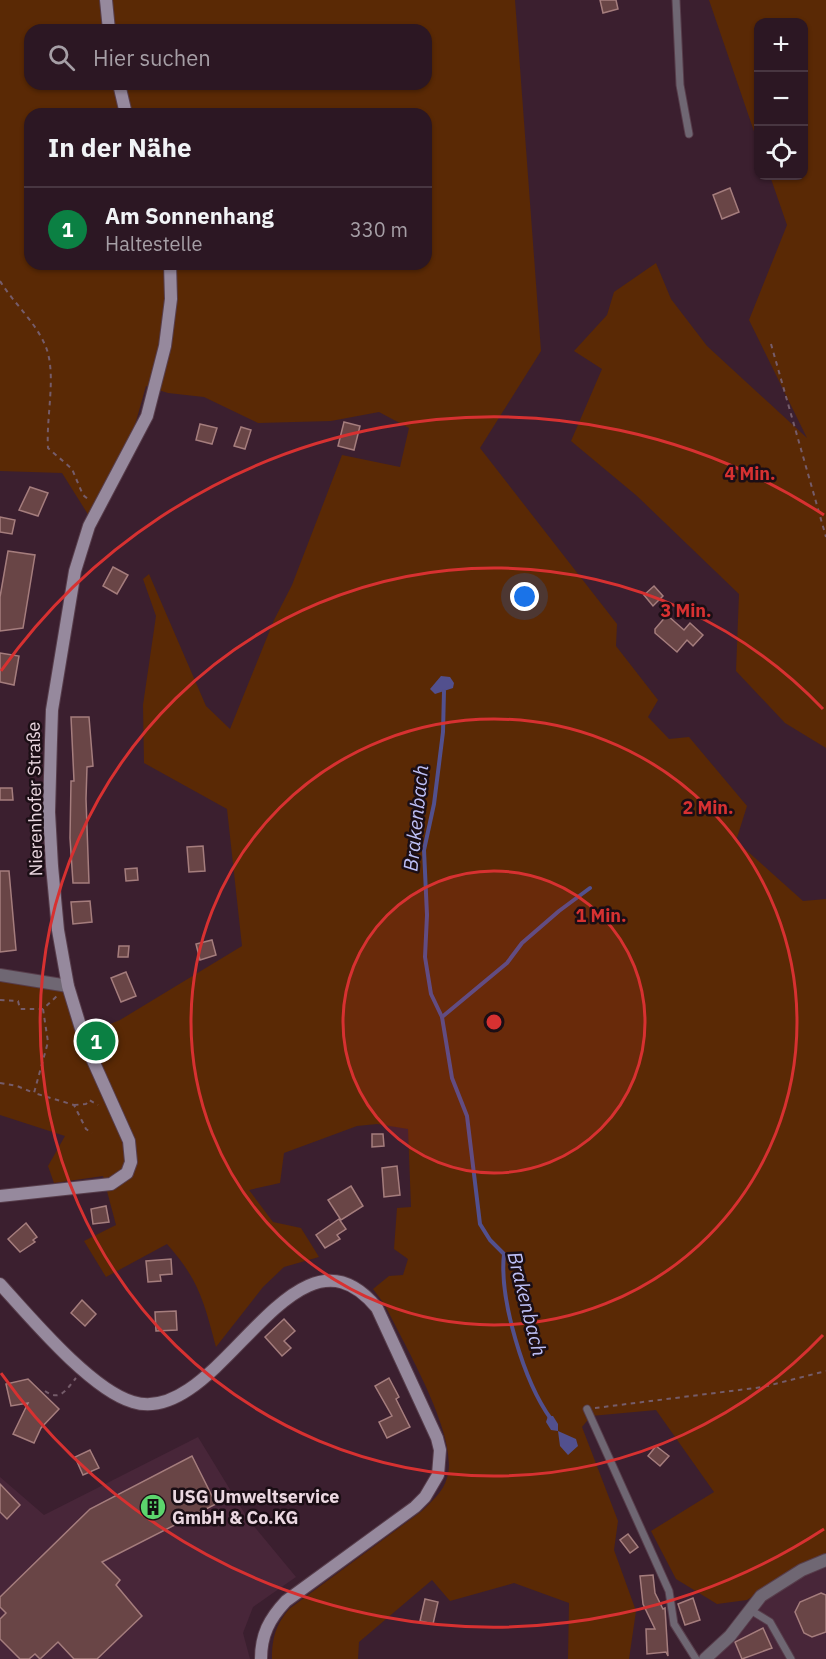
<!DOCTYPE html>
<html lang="de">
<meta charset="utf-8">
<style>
body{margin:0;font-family:"IBM Plex Sans",sans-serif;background:#382430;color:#f1f3f6}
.controls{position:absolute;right:18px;top:18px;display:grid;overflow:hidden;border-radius:12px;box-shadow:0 2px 4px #0004}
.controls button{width:54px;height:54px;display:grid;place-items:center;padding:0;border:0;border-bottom:2px solid #483641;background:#2c1723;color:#f1f3f6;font:30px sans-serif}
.you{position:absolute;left:525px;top:597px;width:21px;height:21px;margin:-15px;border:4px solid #fff;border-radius:50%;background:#1a73e8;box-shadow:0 0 0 9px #1a73e833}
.badge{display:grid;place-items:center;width:39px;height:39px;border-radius:50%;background:#0b8043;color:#fff;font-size:20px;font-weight:700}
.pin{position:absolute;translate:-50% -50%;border:3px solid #fff;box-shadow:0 2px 6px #0006}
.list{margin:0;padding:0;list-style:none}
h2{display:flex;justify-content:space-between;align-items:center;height:78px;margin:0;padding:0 24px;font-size:26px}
h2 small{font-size:20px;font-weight:400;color:#a69fa6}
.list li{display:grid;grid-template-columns:39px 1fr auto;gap:18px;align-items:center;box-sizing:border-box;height:84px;padding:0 24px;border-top:2px solid #483641}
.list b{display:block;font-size:22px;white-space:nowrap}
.list p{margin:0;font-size:20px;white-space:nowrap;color:#a69fa6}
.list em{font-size:20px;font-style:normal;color:#a69fa6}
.icon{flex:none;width:33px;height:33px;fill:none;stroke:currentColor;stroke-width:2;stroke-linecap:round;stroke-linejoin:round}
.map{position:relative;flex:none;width:826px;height:1659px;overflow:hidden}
.search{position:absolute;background:#2c1723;box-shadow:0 2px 4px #0004;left:24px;top:24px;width:408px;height:66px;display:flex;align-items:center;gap:15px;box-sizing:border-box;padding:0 21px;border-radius:18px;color:#a69fa6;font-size:22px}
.panel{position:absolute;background:#2c1723;box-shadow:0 2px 4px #0004;left:24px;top:108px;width:408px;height:162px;border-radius:18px}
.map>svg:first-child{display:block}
.built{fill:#482639}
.green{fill:#5a2905;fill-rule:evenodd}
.water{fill:#52508e}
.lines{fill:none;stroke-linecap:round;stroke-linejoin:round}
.stream{stroke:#52508e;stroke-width:4}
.building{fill:#694546;stroke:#a57d7d;stroke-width:1.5}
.lane-casing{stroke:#573d4b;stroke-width:9}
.street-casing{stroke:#573d4b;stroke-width:14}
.secondary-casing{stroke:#573d4b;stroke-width:14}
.path{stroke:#755c6a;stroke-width:2;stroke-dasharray:4.5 4.5;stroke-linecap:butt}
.lane{stroke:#6f6773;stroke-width:7}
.street{stroke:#6f6773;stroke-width:12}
.secondary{stroke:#96899d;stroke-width:12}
.ring{fill:none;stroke:#d73131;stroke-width:3}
.labels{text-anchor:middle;stroke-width:5;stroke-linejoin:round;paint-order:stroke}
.street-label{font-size:18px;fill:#ebd8e1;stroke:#1b0e15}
.poi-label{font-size:18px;font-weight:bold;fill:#ebd8e1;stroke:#1b0e15;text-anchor:start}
.water-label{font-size:20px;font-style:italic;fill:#bdbff6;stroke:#1b0e15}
.centre{fill:#d73131;stroke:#1b0e15;stroke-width:3}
.ring-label{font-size:18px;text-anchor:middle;font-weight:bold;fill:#d73131;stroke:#1b0e15;stroke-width:5;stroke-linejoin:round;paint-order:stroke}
</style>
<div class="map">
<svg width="826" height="1659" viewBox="0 0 826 1659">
<rect width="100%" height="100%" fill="#3b1f2f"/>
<g class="built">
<polygon points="198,1437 248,1519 296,1577 253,1607 243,1633 250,1659 0,1659 0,1477 44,1515"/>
<polygon points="826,1563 826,1659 708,1659 768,1592"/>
</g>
<g class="green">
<path d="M0,0H515L541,351L480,448L617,624L616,646L658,700L648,717L669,739L689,737L747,806L736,841L803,901L826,899V1556L778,1580L747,1600L717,1604L676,1579L651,1531L714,1492L656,1410L591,1416L582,1427L618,1521L614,1550L636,1611L629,1659H568L569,1603L514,1583L450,1601L432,1580L359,1642L358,1659H272C272,1637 276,1625 289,1609L422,1511C432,1501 443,1492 447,1478C460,1437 404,1345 385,1305L373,1289L389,1276L403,1275L408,1259L394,1249L397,1208L411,1207L408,1129L377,1124L357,1126L284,1153L280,1183L249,1190L273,1222L301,1228L319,1257L284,1267L263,1287L216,1347C204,1302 199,1280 167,1244L106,1277L84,1241L116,1225L103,1176L54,1183L48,1166L65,1136L0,1115V976L63,987L86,1034L120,1020L242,946L227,809L144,763L143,705L156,616L143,579L149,574L206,706L230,729L274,620L292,585L342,455L400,467L409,428L379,412L331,421L258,423L204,397L168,393L146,386L131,439L89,516L62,473L0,471ZM30,30H426V84H30ZM30,114H426V264H30Z"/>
<polygon points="709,0 826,0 826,748 785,723 736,671 739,594 637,496 571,441 602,369 574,351 607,315 614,292 656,263 671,299 707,346 807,438 749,320 787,225 770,176 804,176 804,22 758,22 758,143"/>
</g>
<g class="water">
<polygon points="441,676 450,677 454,683 453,688 435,694 430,689"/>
<polygon points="548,1416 553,1416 558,1424 558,1431 576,1439 578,1446 568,1455 560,1446 558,1431 551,1430 546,1422"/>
</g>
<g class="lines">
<g class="stream">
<path d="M444,691L443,732L434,804L424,850L427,915L425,957L431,994L442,1017L452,1078L467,1116L480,1224L490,1240L504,1254C499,1299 524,1382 551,1419"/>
<polyline points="442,1017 507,963 522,943 559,911 590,888"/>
</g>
</g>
<g class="building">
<polygon points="600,0 616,0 618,9 603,13"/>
<polygon points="730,188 739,212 722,219 713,195"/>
<polygon points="344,422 360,426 354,450 338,446"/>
<polygon points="200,424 217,428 212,444 196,440"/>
<polygon points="241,427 251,430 245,449 234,446"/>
<polygon points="30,487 48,493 38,516 19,510"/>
<polygon points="0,517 15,520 12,534 0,532"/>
<polygon points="8,551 35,555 23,628 0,631 0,597"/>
<polygon points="113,567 128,575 117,594 103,586"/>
<polygon points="654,586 663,596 653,606 644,595"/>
<polygon points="667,615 684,630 690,623 703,635 693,646 687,640 677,652 655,633 655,629"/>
<polygon points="0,653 19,656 14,685 0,682"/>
<polygon points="71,717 89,717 93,766 87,767 86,799 89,883 73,883 70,838 71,781 74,781"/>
<polygon points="0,788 12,788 13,800 0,800"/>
<polygon points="203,846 205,871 189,872 187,847"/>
<polygon points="137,868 138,880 126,881 125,869"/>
<polygon points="0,871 9,871 16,950 0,952"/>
<polygon points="90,901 92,922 73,924 71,902"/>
<polygon points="212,940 216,955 200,960 196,944"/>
<polygon points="119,946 129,946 128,957 118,957"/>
<polygon points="126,972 136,996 121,1002 111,978"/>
<polygon points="372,1134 383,1134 384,1146 372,1147"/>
<polygon points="397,1166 400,1195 384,1197 382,1168"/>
<polygon points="351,1186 363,1206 341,1220 328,1200"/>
<polygon points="106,1206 109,1222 93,1224 91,1209"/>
<polygon points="339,1219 346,1229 337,1235 340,1239 325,1248 316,1235"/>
<polygon points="26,1223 37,1237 33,1240 35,1242 20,1252 8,1239"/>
<polygon points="171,1259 172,1274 160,1275 161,1281 148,1282 146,1261"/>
<polygon points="82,1300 96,1314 85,1326 71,1313"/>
<polygon points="176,1311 177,1330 156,1331 155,1312"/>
<polygon points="284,1319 295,1331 284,1341 291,1348 282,1356 265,1337"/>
<polygon points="389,1378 399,1397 396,1399 410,1427 387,1438 379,1422 392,1416 375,1386"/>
<polygon points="28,1379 59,1409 41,1428 34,1443 13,1434 28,1403 11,1406 6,1384"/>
<polygon points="656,1446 669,1456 660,1466 648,1456"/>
<polygon points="90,1450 99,1468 83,1475 75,1457"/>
<polygon points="192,1456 216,1504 102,1562 120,1580 116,1585 142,1616 97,1659 74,1659 58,1642 40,1659 35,1654 29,1659 20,1659 0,1639 0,1619 6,1613 0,1607 0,1597 90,1509"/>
<polygon points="0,1484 20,1505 7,1519 0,1512"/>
<polygon points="628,1534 638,1547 630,1553 620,1540"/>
<polygon points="653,1575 655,1593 663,1609 665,1608 668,1656 666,1652 647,1654 646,1629 655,1629 643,1604 640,1576"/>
<polygon points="821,1593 826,1595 826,1632 812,1637 804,1633 795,1612 800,1602"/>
<polygon points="693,1598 700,1620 685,1625 678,1604"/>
<polygon points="425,1599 438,1602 433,1624 420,1621"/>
<polygon points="763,1628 772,1648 742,1659 735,1642"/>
</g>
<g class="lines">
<g class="lane-casing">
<g id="lane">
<polyline points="676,0 680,85 689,134"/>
<polyline points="587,1409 669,1591 674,1624 696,1659"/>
<polyline points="752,1611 770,1622 791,1659"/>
</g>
</g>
<g class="street-casing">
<g id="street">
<polyline points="0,975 68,986"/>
<polyline points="705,1659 730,1636 761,1596 802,1570 826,1560"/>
</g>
</g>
<g class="secondary-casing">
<g id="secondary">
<polyline points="106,0 109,30"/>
<polyline points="119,84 126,114"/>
<polyline points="0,1196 111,1184 127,1173 131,1162 129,1141 86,1045 68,986 58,930 52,866 49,812 51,740 52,710 75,571 89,526 147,416 165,346 171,299 170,264"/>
<path d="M0,1284C30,1317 91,1390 133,1402C220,1429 293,1205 377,1308L437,1438L440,1450L438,1475L425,1497L415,1507L286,1601C269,1619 261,1635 261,1659"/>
</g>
</g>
<g class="path">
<path d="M0,281C14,304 38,324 47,350C56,378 46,417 48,448L72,469L83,495L88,499"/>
<polyline points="771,344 826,537"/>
<polyline points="0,1000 18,1001 20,1009 43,1009 57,996"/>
<polyline points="43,1009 48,1042 34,1093 74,1105 86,1129 92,1133"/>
<polyline points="0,1083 17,1086 34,1093"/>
<polyline points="74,1105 86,1104 89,1100 98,1105"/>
<path d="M45,1391C60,1402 66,1390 76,1378"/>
<polyline points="595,1408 763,1387 826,1371"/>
</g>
<use href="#lane" class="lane"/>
<use href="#street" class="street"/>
<use href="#secondary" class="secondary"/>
</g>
<circle cx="494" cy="1022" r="151" fill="#d73131" fill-opacity=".12"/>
<g class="ring">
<circle cx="494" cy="1022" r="151"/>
<circle cx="494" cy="1022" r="303"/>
<path d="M823 1335A454 454 0 1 1 823 709"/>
<path d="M824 1529A605 605 0 0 1 1 1373M1 671A605 605 0 0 1 824 515"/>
</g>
<defs>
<g id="building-disc" transform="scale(1.35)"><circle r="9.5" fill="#5cd56d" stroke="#1b0e15"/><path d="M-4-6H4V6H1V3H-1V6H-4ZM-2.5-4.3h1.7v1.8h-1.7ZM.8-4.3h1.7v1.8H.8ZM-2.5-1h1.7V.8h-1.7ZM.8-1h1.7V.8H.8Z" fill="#111"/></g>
</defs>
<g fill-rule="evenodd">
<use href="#building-disc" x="153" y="1507"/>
</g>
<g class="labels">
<g class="street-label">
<text transform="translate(35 799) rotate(-91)" y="6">Nierenhofer Straße</text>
</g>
<g class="poi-label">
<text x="172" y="1503">USG Umweltservice<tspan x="172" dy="21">GmbH &amp; Co.KG</tspan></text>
</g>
<g class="water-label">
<text transform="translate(416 818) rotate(-84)" y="7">Brakenbach</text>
<text transform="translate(527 1304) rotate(76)" y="7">Brakenbach</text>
</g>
</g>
<circle cx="494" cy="1022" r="9" class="centre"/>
<g class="ring-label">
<text x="750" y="480">4 Min.</text>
<text x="686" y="617">3 Min.</text>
<text x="708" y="814">2 Min.</text>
<text x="601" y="922">1 Min.</text>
</g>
</svg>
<div class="controls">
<button>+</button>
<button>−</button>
<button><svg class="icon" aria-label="locate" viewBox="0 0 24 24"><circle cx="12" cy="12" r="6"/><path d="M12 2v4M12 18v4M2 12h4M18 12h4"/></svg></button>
</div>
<div class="you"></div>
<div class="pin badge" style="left:96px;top:1041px">1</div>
<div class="search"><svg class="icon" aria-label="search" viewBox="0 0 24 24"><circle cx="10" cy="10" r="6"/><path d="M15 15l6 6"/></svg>Hier suchen</div>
<section class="panel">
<h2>In der Nähe<small></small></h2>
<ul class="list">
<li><span class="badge">1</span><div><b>Am Sonnenhang</b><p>Haltestelle</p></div><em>330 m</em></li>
</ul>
</section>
</div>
